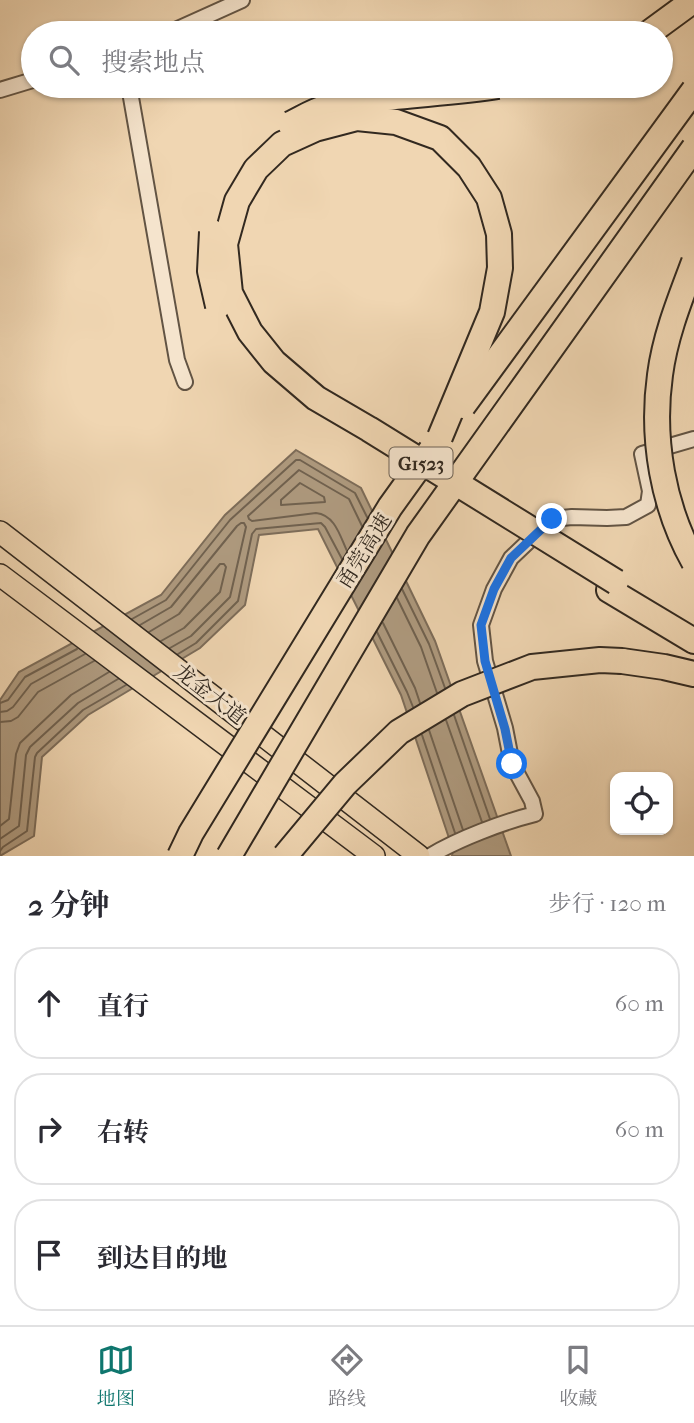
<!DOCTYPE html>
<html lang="zh">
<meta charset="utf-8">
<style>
body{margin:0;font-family:"IM FELL French Canon","Noto Serif SC",serif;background:#f7f7f7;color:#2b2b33}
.controls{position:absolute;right:21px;bottom:21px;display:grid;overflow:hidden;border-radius:14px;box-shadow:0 2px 5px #0004}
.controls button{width:63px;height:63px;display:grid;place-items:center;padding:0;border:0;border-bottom:2px solid #e1e1e2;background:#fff;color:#2b2b33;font:35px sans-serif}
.stop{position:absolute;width:21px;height:21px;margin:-16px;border:5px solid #1a73e8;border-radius:50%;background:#fff}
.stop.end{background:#1a73e8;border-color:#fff;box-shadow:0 2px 7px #0008}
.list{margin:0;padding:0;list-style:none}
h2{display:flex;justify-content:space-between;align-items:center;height:91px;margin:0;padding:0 28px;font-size:30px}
h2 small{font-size:23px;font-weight:400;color:#7c7c81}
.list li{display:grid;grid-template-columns:46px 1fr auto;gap:21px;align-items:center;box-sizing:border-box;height:112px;margin:0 14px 14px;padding:0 14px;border:2px solid #e1e1e2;border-radius:28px}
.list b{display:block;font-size:26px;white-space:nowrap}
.list em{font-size:23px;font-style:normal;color:#7c7c81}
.icon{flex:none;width:38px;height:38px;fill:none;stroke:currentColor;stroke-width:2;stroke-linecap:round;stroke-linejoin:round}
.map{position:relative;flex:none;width:694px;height:856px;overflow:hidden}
.search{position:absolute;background:#fff;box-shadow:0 2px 5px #0004;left:21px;right:21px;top:21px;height:77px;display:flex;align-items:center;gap:18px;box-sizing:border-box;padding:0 24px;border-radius:38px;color:#7c7c81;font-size:26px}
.sheet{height:469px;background:#fff}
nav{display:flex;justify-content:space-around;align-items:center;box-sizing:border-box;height:98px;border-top:2px solid #e1e1e2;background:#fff;font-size:19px;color:#7c7c81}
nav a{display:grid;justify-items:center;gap:4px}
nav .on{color:#0f766e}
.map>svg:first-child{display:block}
.water{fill:#af9b80;stroke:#7d6d5a;stroke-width:2}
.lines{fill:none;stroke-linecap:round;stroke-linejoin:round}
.shore{stroke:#706250;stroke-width:2}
.minor-casing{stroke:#625444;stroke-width:18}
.primary-casing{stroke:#322920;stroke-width:24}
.motorway-casing{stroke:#322920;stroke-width:28}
.minor{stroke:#f5e4cd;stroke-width:14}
.primary{stroke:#f0d6b2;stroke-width:21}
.motorway{stroke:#f0d6b2;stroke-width:24}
.motorway-bridge-casing{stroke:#322920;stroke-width:28;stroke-linecap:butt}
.motorway-bridge{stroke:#f0d6b2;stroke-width:24}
.route{stroke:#1a73e8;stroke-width:9}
.labels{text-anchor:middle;stroke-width:6;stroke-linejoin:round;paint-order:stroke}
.shield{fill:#f5e4cd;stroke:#6c6154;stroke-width:2}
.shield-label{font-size:19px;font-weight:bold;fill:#322920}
.street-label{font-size:21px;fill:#322920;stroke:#f5e4cd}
</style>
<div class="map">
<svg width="694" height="856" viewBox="0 0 694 856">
<rect width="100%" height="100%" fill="#f0d6b2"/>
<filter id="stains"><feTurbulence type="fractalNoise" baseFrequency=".00286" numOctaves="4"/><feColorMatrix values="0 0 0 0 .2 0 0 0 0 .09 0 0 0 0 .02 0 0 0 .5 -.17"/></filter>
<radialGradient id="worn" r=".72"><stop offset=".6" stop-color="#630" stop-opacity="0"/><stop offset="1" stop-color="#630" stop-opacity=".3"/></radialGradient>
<polygon class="water" points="296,450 361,488 435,641 511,856 452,856 453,850 401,695 318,529 259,535 245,605 200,648 88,715 42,757 34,836 0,856 0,700 19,672 161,595 225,515"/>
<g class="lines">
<g class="shore">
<polygon points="300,483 324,497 325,502 281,505 281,500"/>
<path d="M347,551C340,536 335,515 316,513L252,521L249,519L248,516L299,470L349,499L362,526"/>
<polyline points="402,589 429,644 445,688"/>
<polyline points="397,598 421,647 437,693"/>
<polyline points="132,619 166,600 230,520 296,460 300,460 355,493 367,517"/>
<polyline points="383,623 415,688 420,703"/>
<polyline points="140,625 171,607 237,526 241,523 244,523 246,527 230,597 191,636 170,648"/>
<polyline points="149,632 179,614 220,564 224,564 226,567 220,592 184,628 161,641"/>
<polyline points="377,632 407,692 413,707"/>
<polyline points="178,654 196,643 238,601 252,534 256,529 321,523 325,527 342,559"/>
<polyline points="0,703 8,700 25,677 77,649"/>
<polyline points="0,712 7,711 13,707 31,684 85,654"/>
<polyline points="454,715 490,819"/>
<polyline points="446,720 482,822"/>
<polyline points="0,722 11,721 18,717 38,692 94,661"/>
<polyline points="429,730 463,830"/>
<polyline points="422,735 455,833"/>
<polyline points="0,826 9,819 16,754 20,743 71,695 109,672"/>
<polyline points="0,839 19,826 26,755 30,747 78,703 118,679"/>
<polyline points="0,851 3,847 27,831 35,757 37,753 83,710 126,685"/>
</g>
<g class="minor-casing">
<g id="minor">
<polyline points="169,33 242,0"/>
<polyline points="129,86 177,360 185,382"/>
<polyline points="0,90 33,80"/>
<path d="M430,856C458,839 503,822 535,814L532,801L512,764L505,728L485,661L481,625L494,589L511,558L552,519L572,517L607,518L626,517L648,505L650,491L642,454L694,439"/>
</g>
</g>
<g class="primary-casing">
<g id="primary">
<polyline points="0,532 419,856"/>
<polyline points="0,575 374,856"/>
</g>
</g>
<g class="motorway-casing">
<g id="motorway">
<polyline points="649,33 694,0"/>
<polyline points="609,590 694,641"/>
<polyline points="622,661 664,667 694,674"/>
</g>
</g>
<use href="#minor" class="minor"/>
<use href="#primary" class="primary"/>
<use href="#motorway" class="motorway"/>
<g class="motorway-bridge-casing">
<g id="motorway-bridge">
<path d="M290,124C301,119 313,111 325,108C381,95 441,95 498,86"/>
<polyline points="212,232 210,271 218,306"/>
<path d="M694,262C680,299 665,336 660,375C651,439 663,507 694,562"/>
<polyline points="463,406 694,90"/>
<polyline points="440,437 492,312 500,268 499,234 489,198 469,167 440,138 396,122 357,118 315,129 282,144 256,169 237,201 225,244 230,293 250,332 274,362 316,398 369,429 616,582"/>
<polyline points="180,856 191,833 390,507 431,450"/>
<polyline points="229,856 418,535 694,148"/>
<polyline points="285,856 345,784 399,732 462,694 532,667 600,660 622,661"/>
</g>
</g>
<use href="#motorway-bridge" class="motorway-bridge"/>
</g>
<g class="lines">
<polyline class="route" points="512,764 505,729 485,661 481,625 494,589 511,558 552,519"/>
</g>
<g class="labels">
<rect class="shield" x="389.5" y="447.5" width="63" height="31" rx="5"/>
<g class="shield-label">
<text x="421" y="470">G1523</text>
</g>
<g class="street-label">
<text transform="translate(364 551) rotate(-58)" y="7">甬莞高速</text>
<text transform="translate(210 694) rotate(38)" y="7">龙金大道</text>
</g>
</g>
<rect width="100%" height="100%" filter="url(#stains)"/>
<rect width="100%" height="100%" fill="url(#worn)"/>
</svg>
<div class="controls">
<button><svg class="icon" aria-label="locate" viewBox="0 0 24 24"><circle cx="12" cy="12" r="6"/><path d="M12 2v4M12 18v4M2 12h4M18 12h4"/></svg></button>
</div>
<div class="stop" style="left:512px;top:764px"></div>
<div class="stop end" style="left:552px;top:519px"></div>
<div class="search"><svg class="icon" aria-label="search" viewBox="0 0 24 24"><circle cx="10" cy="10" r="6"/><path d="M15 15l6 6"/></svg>搜索地点</div>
</div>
<section class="sheet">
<h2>2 分钟<small>步行 · 120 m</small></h2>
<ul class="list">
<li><svg class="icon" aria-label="ahead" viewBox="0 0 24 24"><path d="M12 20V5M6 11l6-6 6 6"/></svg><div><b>直行</b></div><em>60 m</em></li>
<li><svg class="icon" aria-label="right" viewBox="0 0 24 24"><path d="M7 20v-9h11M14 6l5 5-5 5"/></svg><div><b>右转</b></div><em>60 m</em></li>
<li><svg class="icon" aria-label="arrive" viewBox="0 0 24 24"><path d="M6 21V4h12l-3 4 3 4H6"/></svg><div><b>到达目的地</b></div></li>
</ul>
</section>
<nav>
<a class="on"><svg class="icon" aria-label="map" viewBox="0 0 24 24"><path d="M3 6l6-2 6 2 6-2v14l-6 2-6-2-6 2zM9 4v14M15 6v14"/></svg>地图</a>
<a><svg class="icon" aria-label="directions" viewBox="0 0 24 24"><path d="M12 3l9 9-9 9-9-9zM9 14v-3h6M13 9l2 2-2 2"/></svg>路线</a>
<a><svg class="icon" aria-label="saved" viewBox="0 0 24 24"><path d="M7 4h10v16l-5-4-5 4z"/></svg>收藏</a>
</nav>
